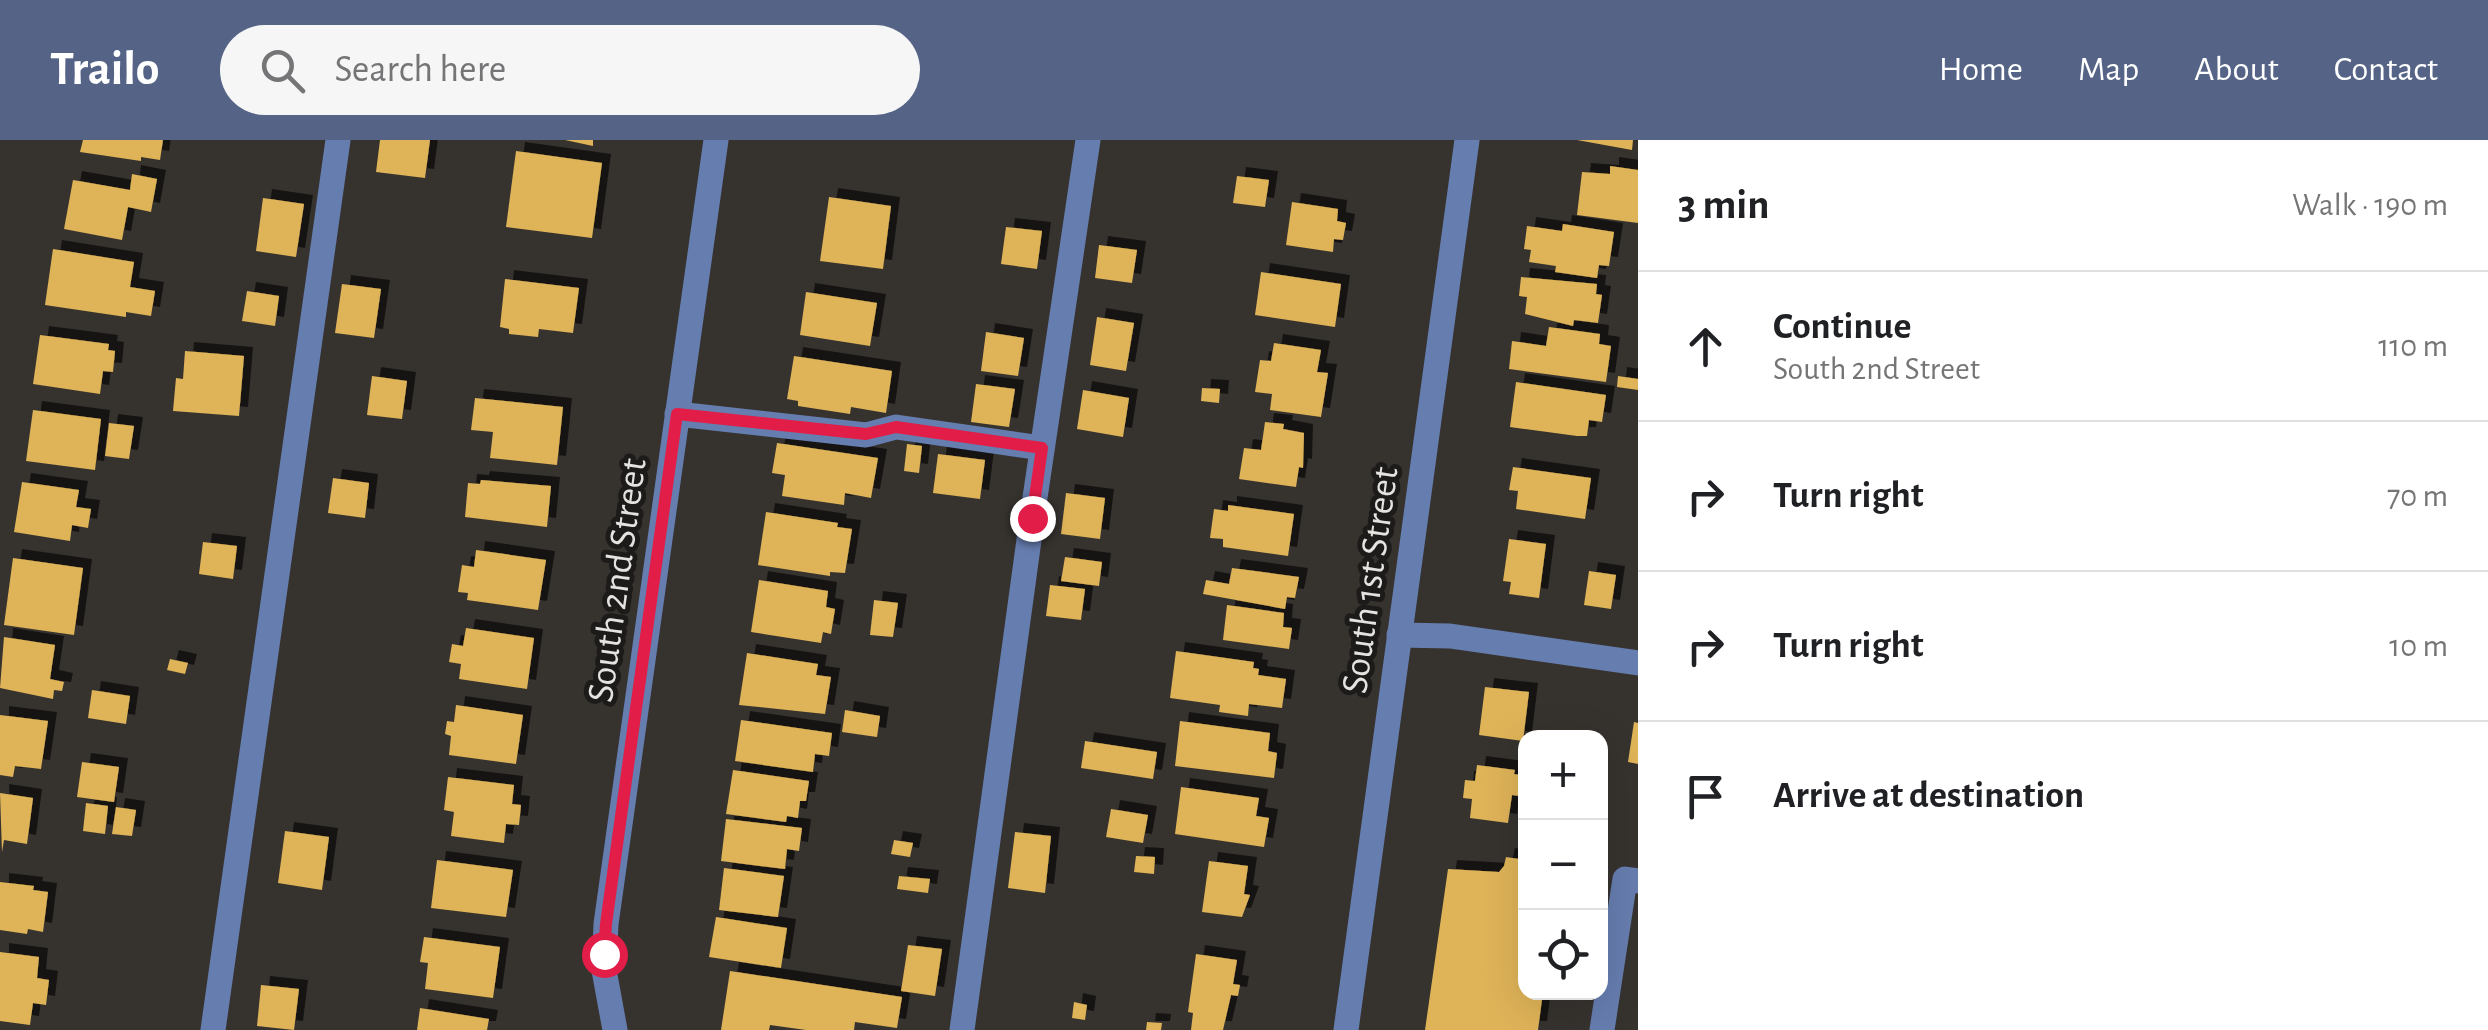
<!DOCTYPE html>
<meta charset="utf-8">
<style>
body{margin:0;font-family:"Alegreya Sans",sans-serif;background:#f6f6f6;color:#202124}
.controls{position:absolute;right:30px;bottom:30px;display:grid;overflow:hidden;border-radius:20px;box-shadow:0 10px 40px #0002}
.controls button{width:90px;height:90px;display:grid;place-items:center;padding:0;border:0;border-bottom:2px solid #e0e0e0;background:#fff;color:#202124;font:50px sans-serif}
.stop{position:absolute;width:30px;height:30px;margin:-22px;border:8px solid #e11d48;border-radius:50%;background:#fff}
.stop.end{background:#e11d48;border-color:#fff;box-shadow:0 2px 10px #0008}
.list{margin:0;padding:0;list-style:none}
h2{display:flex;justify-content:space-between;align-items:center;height:130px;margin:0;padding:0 40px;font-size:42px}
h2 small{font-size:32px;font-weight:400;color:#757577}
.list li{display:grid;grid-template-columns:65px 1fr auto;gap:30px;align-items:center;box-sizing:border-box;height:150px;padding:0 40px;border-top:2px solid #e0e0e0}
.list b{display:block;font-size:38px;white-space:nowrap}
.list p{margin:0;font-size:32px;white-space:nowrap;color:#757577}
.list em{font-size:32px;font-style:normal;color:#757577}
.icon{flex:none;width:55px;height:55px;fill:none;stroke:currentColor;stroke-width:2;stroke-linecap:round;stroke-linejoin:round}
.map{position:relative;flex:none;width:1638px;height:890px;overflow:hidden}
header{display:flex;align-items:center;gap:60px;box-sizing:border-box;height:140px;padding:0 50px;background:#556486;color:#fff}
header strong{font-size:48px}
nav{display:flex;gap:55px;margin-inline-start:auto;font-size:35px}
.search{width:700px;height:90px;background:#f6f6f6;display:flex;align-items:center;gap:25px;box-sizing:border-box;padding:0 35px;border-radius:55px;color:#757577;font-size:38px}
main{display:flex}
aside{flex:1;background:#fff}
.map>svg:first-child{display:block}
.building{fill:#dfb358;filter:url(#shadow)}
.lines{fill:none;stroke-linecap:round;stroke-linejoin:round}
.minor{stroke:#667daf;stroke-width:25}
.route{stroke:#e11d48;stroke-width:12}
.labels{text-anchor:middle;stroke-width:10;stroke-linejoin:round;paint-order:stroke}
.street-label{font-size:38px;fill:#e4e3e0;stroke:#1c1b19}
</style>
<header>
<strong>Trailo</strong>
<div class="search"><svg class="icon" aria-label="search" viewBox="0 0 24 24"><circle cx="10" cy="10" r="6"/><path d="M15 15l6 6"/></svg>Search here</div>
<nav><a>Home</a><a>Map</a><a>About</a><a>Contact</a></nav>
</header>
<main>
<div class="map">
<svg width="1638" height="890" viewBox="0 0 1638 890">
<defs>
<filter id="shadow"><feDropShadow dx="9" dy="-9" stdDeviation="0" flood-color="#0009"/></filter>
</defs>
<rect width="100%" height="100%" fill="#36332f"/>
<g class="building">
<polygon points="83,0 163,0 160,20 141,17 141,21 80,12"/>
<polygon points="380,0 430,0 425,38 376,32"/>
<polygon points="565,0 593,0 593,6"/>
<polygon points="1577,0 1633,0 1632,10"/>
<polygon points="516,11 602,23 592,98 506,87"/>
<polygon points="1610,26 1638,30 1638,83 1577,75 1582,32 1610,34"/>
<polygon points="132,34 157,39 151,72 128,67 122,100 64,89 73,40 130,50"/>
<polygon points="1237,36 1269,40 1265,67 1233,63"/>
<polygon points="829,57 891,66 883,129 820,121"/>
<polygon points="263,58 304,64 296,117 256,111"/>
<polygon points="1292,62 1338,69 1337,81 1346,83 1343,100 1334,99 1333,112 1286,105"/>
<polygon points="1563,84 1614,92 1609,126 1599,125 1597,138 1555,132 1556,126 1529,122 1531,110 1524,109 1527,86 1562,91"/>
<polygon points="1006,87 1042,91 1037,129 1001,124"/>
<polygon points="1099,105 1137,110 1132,143 1095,138"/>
<polygon points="53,109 134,122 130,147 155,151 151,176 126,172 126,177 45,165"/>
<polygon points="1261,132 1341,144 1335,187 1255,175"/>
<polygon points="1521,137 1597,144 1596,154 1602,155 1598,183 1574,180 1573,186 1525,174 1527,157 1519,156"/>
<polygon points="505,139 579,148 573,193 539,189 538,197 509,194 509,189 500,187"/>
<polygon points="342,144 381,149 374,198 335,193"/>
<polygon points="247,151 279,156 275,186 242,181"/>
<polygon points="806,152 877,163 870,206 800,195"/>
<polygon points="1097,177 1134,183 1126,231 1090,225"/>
<polygon points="1549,187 1600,194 1599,204 1611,206 1606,242 1509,229 1512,201 1546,206"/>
<polygon points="986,192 1024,198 1018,236 981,231"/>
<polygon points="40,195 109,204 108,210 115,211 113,232 103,231 100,254 33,244"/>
<polygon points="1274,203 1321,210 1317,232 1328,233 1321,277 1270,270 1272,254 1255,252 1260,220 1271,221"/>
<polygon points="185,211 244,216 239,276 173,271 176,238 183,239"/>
<polygon points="794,216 892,231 886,273 851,267 850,274 798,266 798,261 787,259"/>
<polygon points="372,236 407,241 402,279 367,275"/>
<polygon points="1618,236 1638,239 1638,250 1617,247"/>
<polygon points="1516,242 1606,255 1602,282 1589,280 1587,296 1577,296 1510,287"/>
<polygon points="976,244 1015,249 1009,287 971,282"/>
<polygon points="1202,248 1220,249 1219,263 1201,261"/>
<polygon points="1083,250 1129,258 1123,297 1077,289"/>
<polygon points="475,258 563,267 557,325 490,318 493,292 471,290"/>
<polygon points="33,270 101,279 95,330 26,321"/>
<polygon points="1265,282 1284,284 1283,289 1304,293 1303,328 1299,327 1296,347 1239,339 1244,308 1261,310"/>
<polygon points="109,283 134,286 129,319 105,316"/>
<polygon points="777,303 878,318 871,358 845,353 844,365 782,356 785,335 772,333"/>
<polygon points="907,304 922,306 919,333 904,331"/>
<polygon points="938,314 985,320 980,359 933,353"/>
<polygon points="1513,327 1591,338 1585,379 1516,369 1518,351 1509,350"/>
<polygon points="333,338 369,343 365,378 328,373"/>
<polygon points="481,340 551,346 547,387 465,377 468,343 480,344"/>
<polygon points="22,342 79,350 76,367 91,369 88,388 72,385 70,401 14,392"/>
<polygon points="1066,353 1105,358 1100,399 1061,394"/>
<polygon points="1228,365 1294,374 1288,416 1223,407 1223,399 1210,398 1214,369 1228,371"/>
<polygon points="766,372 838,383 837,387 852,389 845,433 830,432 830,436 758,425"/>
<polygon points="1509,399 1546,404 1539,458 1509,454 1511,442 1503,441"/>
<polygon points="203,402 237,406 233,439 199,434"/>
<polygon points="476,410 546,420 538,470 467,460 468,453 458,452 462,425 474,427"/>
<polygon points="1065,417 1102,422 1099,446 1061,441"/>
<polygon points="13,418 83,428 74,495 4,485"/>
<polygon points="1232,428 1299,437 1295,458 1287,457 1285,469 1203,454 1206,440 1229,444"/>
<polygon points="1589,431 1616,435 1611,469 1584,465"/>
<polygon points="759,440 828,451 826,467 835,469 831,494 823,492 821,503 751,492"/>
<polygon points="1050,445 1085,449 1081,480 1046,476"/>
<polygon points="874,460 898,463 893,497 870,495"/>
<polygon points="1227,465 1284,473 1283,487 1292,488 1289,509 1223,500"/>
<polygon points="466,488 534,498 527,549 459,539 461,524 449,522 452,504 463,506"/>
<polygon points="4,497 55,505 50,539 64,542 62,551 54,550 53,559 0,548"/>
<polygon points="1176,511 1254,522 1253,528 1259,529 1258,535 1286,539 1282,568 1249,564 1248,576 1219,572 1220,565 1170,558"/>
<polygon points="747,513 818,524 816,535 831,537 825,574 739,565"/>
<polygon points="170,519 188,523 185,534 167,530"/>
<polygon points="1485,547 1529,552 1523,601 1479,595"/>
<polygon points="92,550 130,556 126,584 88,578"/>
<polygon points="456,565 523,575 516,624 449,615 451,596 445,594 447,581 454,582"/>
<polygon points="845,570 880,576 877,597 842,592"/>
<polygon points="0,575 48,581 41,629 15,626 13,637 0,635"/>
<polygon points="741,580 832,593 829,616 815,614 813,632 735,621"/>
<polygon points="1180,581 1270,593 1268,611 1277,613 1274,638 1175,626"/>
<polygon points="1634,582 1638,583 1638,624 1628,622"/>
<polygon points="1085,601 1157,612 1153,639 1081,628"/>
<polygon points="82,622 119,627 114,662 77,657"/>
<polygon points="1477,625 1515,630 1514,634 1526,636 1526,657 1512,655 1508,683 1470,678 1472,659 1463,658 1465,640 1475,641"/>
<polygon points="733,630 809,641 806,661 800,661 798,678 787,676 786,682 726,674"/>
<polygon points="448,637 514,645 512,664 521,665 519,685 506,684 504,703 451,696 454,672 444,670"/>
<polygon points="1181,647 1259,658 1256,676 1269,678 1264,707 1175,694"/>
<polygon points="0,653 33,658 27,704 4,700 2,712"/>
<polygon points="86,663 108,666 105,694 83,691"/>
<polygon points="116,667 136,670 132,696 112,694"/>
<polygon points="1111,669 1148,675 1143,703 1106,697"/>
<polygon points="726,679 802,688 799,711 787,709 785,729 721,721"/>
<polygon points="285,691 329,697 322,750 278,743"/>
<polygon points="1015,692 1051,696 1045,753 1008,748"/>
<polygon points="894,700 913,703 910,717 891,714"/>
<polygon points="1136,716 1155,717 1154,734 1134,732"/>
<polygon points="1506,717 1526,720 1526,852 1543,852 1538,890 1425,890 1448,729 1499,732 1504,726"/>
<polygon points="437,720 513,730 506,777 431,768"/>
<polygon points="1209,721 1248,726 1244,754 1250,755 1242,777 1202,772"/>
<polygon points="724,728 784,736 778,777 719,770"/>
<polygon points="899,736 930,739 928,753 897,749"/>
<polygon points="0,742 34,746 33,750 48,752 43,792 28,789 27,794 0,790"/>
<polygon points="716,777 787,788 781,828 709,817"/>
<polygon points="424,797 500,807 493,858 425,849 428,823 420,822"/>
<polygon points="908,805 942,809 935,856 901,851"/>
<polygon points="0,812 39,817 37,838 49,840 46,865 33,863 30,885 0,881"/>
<polygon points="1196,814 1237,820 1233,844 1240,845 1238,856 1231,855 1223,890 1191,890 1193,873 1188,872"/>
<polygon points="730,831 902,857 897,888 855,882 854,890 806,890 770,885 769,890 721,890"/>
<polygon points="261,845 299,849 294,890 257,886"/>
<polygon points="1074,862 1087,865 1085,880 1072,878"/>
<polygon points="420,868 489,879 487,890 417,890"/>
<polygon points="1147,882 1162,883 1161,890 1146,890"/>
</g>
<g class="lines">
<g class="minor">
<polyline points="677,274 866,295 896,287 1042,308"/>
<polyline points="1399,495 1450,496 1638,523"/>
<polyline points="213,890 338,0"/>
<polyline points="615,890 604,830 606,784 716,0"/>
<polyline points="962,890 1032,378 1088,0"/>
<polyline points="1346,890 1467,0"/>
<polyline points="1602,890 1625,739 1638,741"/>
</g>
</g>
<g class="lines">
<polyline class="route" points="604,814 606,784 677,274 866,294 896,287 1042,308 1032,378"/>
</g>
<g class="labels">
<g class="street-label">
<text transform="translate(616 440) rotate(-82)" y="13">South 2nd Street</text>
<text transform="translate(1369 440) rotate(-82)" y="13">South 1st Street</text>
</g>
</g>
</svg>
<div class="controls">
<button>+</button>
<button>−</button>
<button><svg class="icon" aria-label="locate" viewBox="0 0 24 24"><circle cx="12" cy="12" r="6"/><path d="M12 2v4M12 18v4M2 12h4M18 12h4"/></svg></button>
</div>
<div class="stop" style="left:604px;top:814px"></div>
<div class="stop end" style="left:1032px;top:378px"></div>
</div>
<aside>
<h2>3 min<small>Walk · 190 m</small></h2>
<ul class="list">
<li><svg class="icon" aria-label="ahead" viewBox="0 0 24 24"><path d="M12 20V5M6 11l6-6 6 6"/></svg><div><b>Continue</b><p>South 2nd Street</p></div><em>110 m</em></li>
<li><svg class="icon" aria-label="right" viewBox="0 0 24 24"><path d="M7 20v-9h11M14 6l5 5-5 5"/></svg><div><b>Turn right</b></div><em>70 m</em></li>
<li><svg class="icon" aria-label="right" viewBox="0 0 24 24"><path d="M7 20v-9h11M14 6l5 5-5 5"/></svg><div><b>Turn right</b></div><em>10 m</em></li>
<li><svg class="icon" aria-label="arrive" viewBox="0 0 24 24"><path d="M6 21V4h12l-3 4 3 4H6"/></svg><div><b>Arrive at destination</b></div></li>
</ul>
</aside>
</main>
